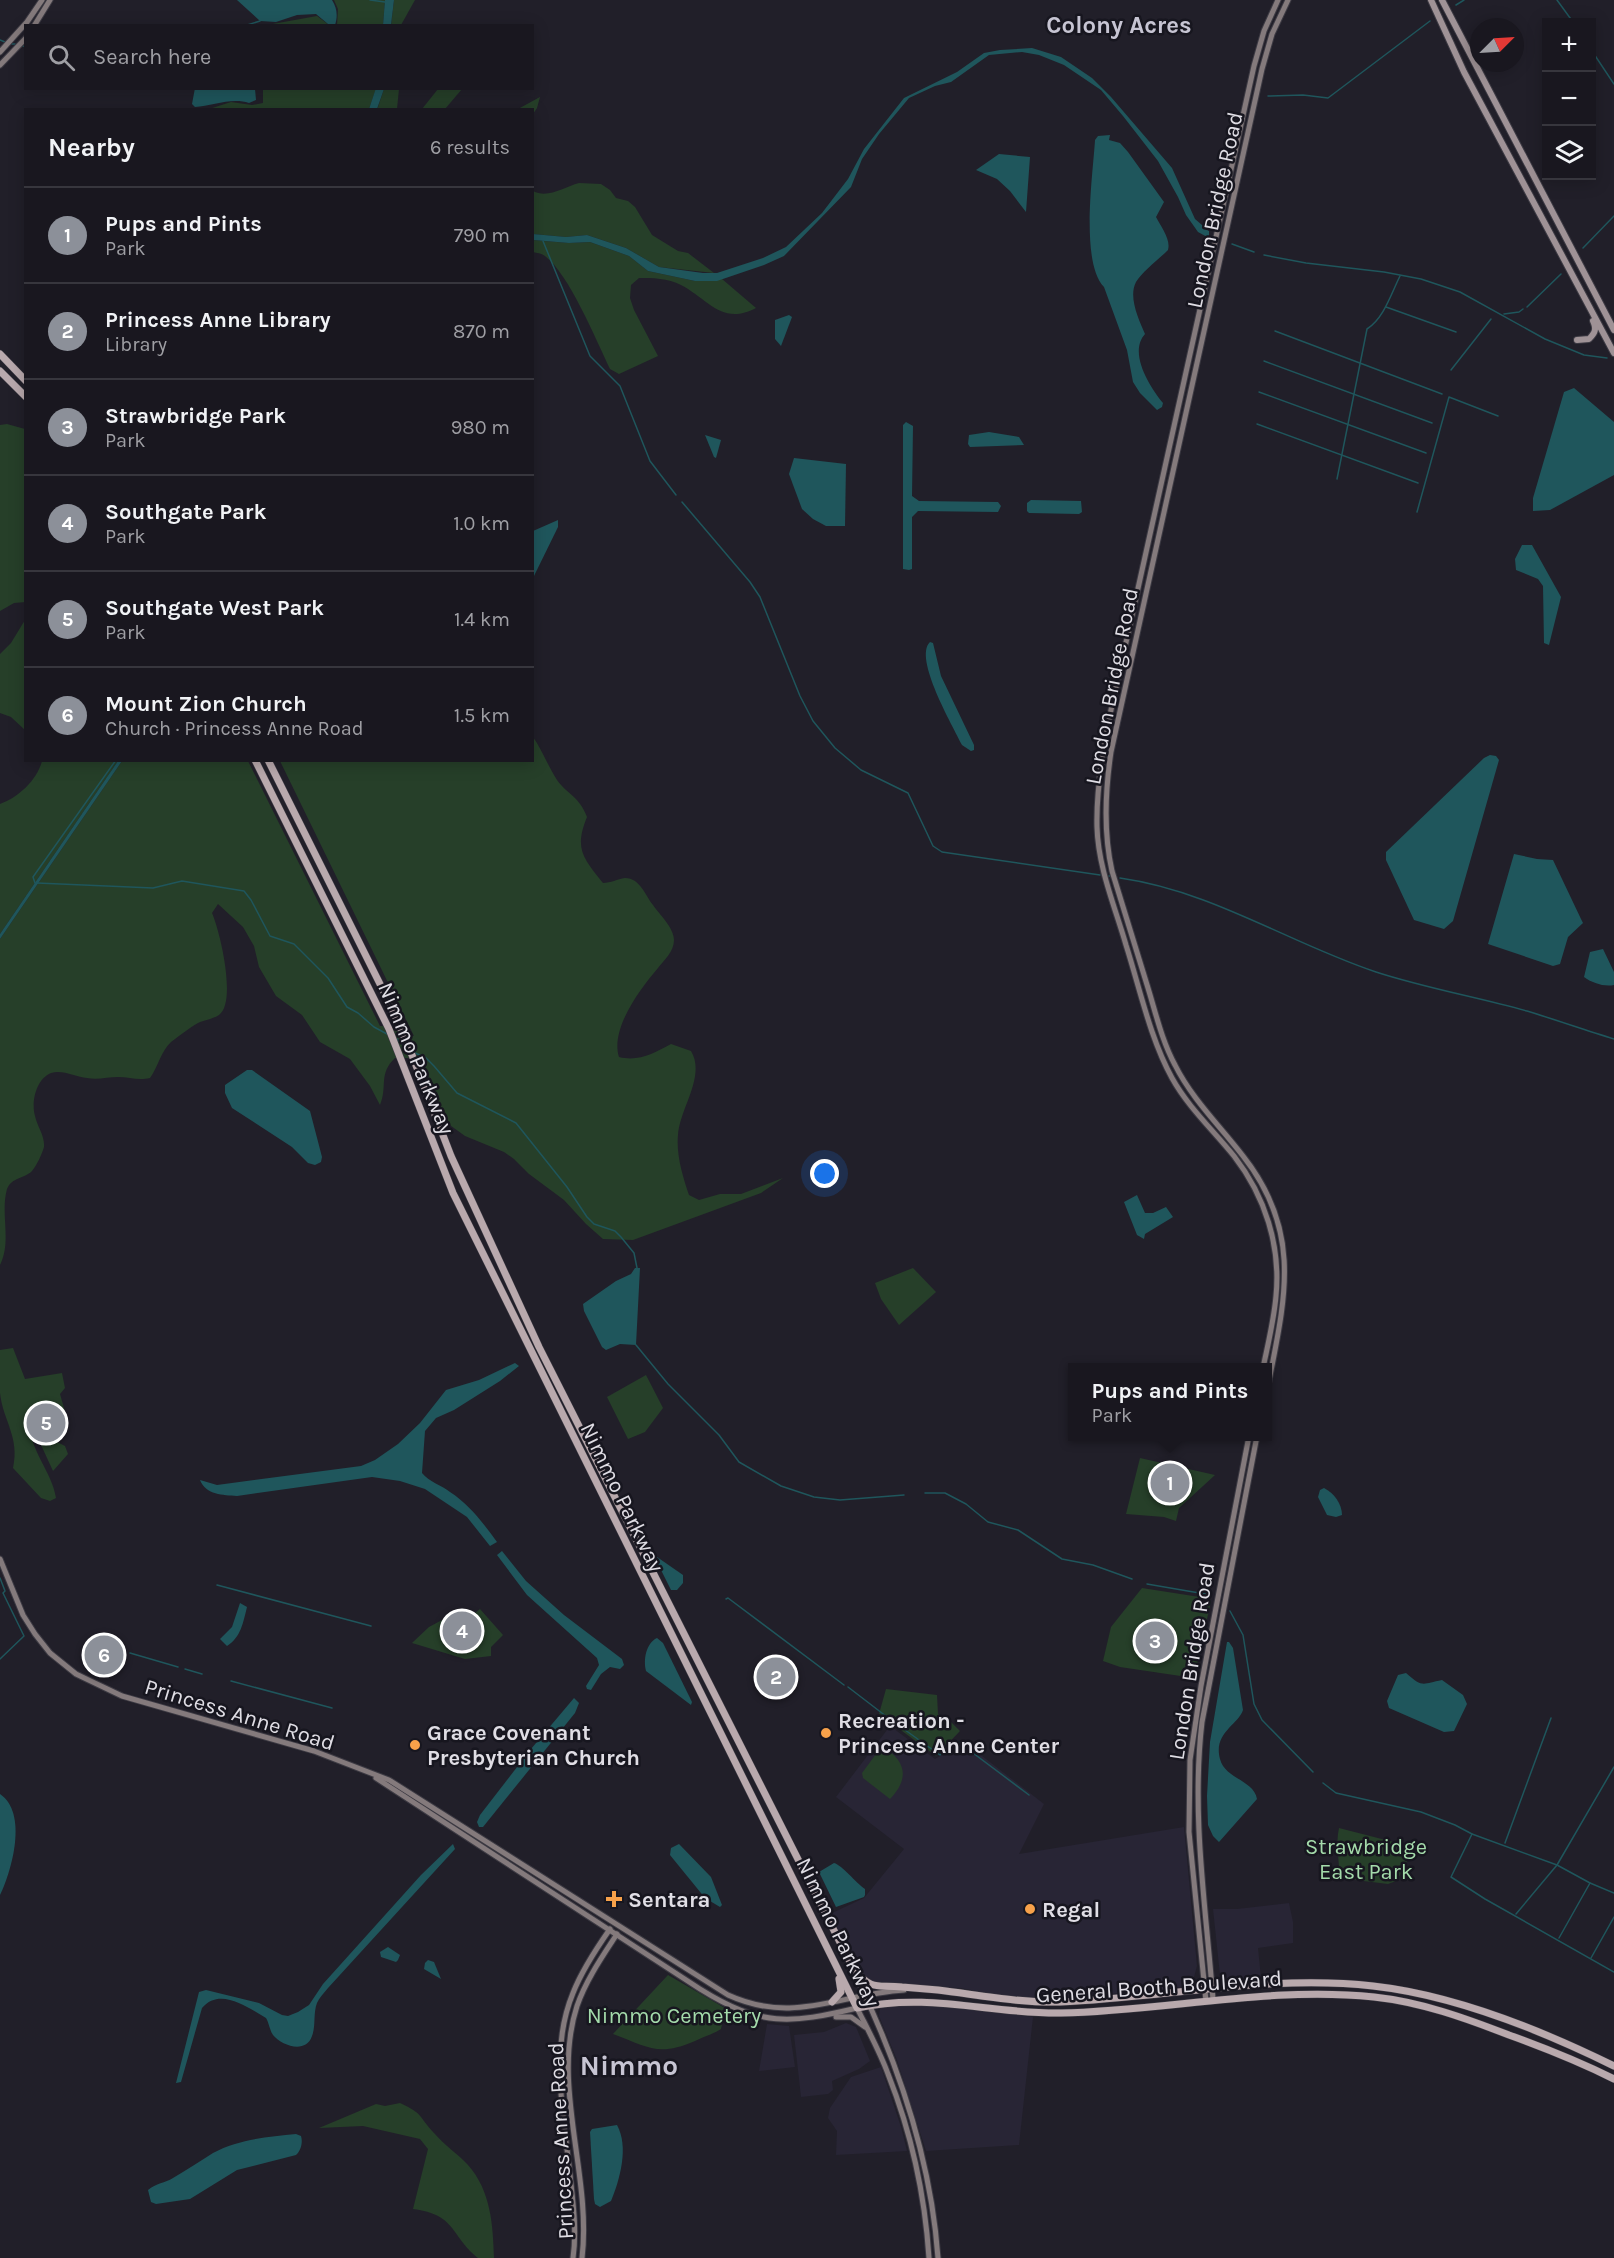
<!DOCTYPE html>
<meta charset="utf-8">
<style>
body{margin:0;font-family:Karla,sans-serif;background:#26242c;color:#f1f3f6}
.controls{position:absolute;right:18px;top:18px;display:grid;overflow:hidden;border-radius:0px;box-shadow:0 3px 15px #0003}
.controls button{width:54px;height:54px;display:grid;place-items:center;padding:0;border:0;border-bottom:2px solid #37363d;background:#19171f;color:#f1f3f6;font:30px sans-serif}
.compass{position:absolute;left:1470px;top:18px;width:54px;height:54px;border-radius:50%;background:#19171f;box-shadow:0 3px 15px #0003;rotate:66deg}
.you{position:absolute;left:825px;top:1174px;width:21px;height:21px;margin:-15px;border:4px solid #fff;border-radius:50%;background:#1a73e8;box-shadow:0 0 0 9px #1a73e833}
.badge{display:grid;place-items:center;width:39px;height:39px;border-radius:50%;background:#8c9099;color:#fff;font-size:20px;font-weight:700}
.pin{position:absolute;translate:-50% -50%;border:3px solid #fff;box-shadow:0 2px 6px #0006}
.popup{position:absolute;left:1068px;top:1363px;width:204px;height:78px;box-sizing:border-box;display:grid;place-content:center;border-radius:0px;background:#19171f;filter:drop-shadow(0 2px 4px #0005);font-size:20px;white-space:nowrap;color:#9f9fa4}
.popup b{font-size:22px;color:#f1f3f6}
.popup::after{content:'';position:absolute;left:50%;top:100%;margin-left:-12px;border:12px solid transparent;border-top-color:#19171f}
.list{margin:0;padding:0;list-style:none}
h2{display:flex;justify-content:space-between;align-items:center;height:78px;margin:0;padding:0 24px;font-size:26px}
h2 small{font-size:20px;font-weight:400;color:#9f9fa4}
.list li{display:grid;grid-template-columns:39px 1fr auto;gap:18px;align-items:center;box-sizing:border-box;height:96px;padding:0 24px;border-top:2px solid #37363d}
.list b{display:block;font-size:22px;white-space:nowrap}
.list p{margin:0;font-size:20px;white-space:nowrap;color:#9f9fa4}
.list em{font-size:20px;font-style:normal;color:#9f9fa4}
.icon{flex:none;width:33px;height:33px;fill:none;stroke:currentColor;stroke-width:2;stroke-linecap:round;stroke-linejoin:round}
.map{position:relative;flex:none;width:1614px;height:2258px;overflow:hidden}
.search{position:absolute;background:#19171f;box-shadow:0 3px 15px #0003;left:24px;top:24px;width:510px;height:66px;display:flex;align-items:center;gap:15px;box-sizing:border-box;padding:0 21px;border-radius:0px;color:#9f9fa4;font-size:22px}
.panel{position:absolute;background:#19171f;box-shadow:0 3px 15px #0003;left:24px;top:108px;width:510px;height:654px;border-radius:0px}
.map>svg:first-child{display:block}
.built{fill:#282535}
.green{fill:#263f29}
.water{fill:#1f565c}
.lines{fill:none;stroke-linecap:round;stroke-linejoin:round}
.stream{stroke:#1f565c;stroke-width:1.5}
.secondary-casing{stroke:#3c3a43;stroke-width:7}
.primary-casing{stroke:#3c3a43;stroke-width:8}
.highway-casing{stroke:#3c3a43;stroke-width:8}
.secondary{stroke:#847a7c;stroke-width:5}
.primary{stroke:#9f9296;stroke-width:6}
.highway{stroke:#b9a9ad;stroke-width:7}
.poi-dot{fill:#f7a14a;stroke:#17161f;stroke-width:2}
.labels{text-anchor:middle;stroke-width:5;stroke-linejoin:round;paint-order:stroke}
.street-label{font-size:22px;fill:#e0dee5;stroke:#17161f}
.poi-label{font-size:22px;font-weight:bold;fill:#e0dee5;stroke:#17161f;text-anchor:start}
.park-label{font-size:22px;fill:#a4dbab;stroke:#17161f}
.neighbourhood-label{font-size:24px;font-weight:bold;fill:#c7c5d3;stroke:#17161f}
.district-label{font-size:28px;font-weight:bold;fill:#c7c5d3;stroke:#17161f}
</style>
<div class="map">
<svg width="1614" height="2258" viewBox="0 0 1614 2258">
<rect width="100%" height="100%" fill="#211f29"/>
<g class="built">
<polygon points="890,1726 935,1759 964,1742 1044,1804 1019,1854 1184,1827 1197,1966 1194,1977 1185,1987 1069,1998 1014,1998 960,1988 882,1985 869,1980 858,1971 830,1914 864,1898 904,1849 836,1797"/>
<polygon points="1289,1903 1293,1922 1293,1943 1258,1948 1261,1978 1225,1980 1220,1975 1213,1909 1237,1909"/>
<polygon points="885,2005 943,2005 1033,2017 1019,2145 926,2151 897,2060 879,2016 880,2009"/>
<polygon points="846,2023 856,2027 870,2061 859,2069 832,2081 833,2090 828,2094 801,2097 794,2035 824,2032"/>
<polygon points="767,2024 789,2026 795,2067 759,2071"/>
<polygon points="881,2067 901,2127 907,2151 836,2155 837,2131 828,2118 830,2108 851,2077"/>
</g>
<g class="green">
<polygon points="334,0 385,0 383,25 337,25 338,9"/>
<polygon points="394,0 415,0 401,25 391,26"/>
<polygon points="317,16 329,25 267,25"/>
<polygon points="263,89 376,89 369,109 206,110 231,102 252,105 263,103"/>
<polygon points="384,89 399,89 397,109 377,110"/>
<polygon points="438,89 462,89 445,109 422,109"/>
<polygon points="540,97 537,108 533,114 532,110 518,109"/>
<path d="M579,183L601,184L610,190L616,198L628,201L635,207L652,235L678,251L688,253L714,273L659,267L626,248L587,235L566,237L533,234V191C548,199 564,187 579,183Z"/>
<path d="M532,240L569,243L590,242L629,256L648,271L695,281L722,279L756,308C722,326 708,299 681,285C668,278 652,278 639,278L631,285L630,298L634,310L658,356L619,374L610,369C596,340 569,274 545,256C541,253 537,253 533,252Z"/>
<polygon points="7,424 25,429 26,602 14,603 0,611 0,425"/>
<polygon points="25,620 25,730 11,717 0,713 0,654 11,643"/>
<path d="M533,737C542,750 548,766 557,780C568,795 579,796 587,817C574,849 583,858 603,883C611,883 617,879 625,878C640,878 645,895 653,905C660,915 674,928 674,940C674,952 664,960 658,968C640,989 610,1029 619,1057C639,1062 654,1053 671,1044L691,1051C706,1076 680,1108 678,1135C676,1155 683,1177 689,1195L699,1200L720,1194H741L783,1178L761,1193L633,1240L603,1239L586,1224L564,1200L529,1174L514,1159L504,1152L465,1136L447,1123L429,1082L428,1071L416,1058H395C378,1074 388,1086 380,1105L370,1086L350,1059L320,1042L302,1015L276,996L259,967L254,946L243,927L218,904L212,913C220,931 237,1002 219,1015C213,1019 204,1020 198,1023C189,1028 179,1036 171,1042C161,1051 158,1067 150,1078C138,1081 130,1077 118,1077C108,1077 98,1080 87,1078C76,1077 62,1069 51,1073C36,1079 31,1102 35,1116C37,1126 45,1136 44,1147C42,1154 37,1165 32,1171C24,1179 12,1177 7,1189C0,1214 12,1241 0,1265V939L122,761H248L380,1026C395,1025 400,1035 414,1036L280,761L532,760Z"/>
<path d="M42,761H118L0,934V804C19,797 37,780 42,761Z"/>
<polygon points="913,1268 936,1292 899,1325 881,1299 875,1283"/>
<path d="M13,1348L25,1379L62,1373L65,1388L60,1394L68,1422L54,1425L57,1442L65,1446L68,1454L53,1471L30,1421C28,1449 52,1471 56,1498L50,1501L41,1498L13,1468C20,1437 3,1421 0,1393C0,1379 0,1364 0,1350Z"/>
<polygon points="646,1375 663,1408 645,1432 628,1439 607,1397"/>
<polygon points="1140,1458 1215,1475 1179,1508 1176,1521 1164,1517 1126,1514"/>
<polygon points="1142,1588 1206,1598 1211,1601 1194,1678 1120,1667 1103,1661 1111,1627"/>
<polygon points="480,1609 503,1635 491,1647 491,1656 465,1659 412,1643 429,1627 455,1613 463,1623"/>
<polygon points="886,1689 937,1695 938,1714 949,1720 960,1731 936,1756 879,1714"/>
<path d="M882,1746C906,1761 910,1778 890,1799L863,1778L862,1773Z"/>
<path d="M1339,1828L1405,1845C1414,1856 1403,1871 1396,1881L1388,1884L1339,1878C1340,1859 1335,1847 1339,1828Z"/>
<path d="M668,1975L730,2011L723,2019L721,2029C713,2034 703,2037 695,2041C658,2057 648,2047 613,2034Z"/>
<path d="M400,2103C424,2114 418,2116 434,2133C444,2145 458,2154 468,2165C491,2191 493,2225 494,2258H478C449,2234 457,2215 413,2209L428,2149L420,2139L363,2126L319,2128L376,2104L385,2106Z"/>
</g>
<g class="water">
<path d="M237,0H332C337,8 338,16 335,25L328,24L316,14L297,15L276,22L260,21Z"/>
<polygon points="385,0 394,0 391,25 383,25"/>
<polygon points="1032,48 1061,57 1092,78 1111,97 1172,168 1195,219 1209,231 1209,238 1198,232 1186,215 1178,197 1158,161 1123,116 1101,90 1064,65 1039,55 1022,52 989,55 951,82 935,86 909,98 879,134 862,159 851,187 784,256 764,265 717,281 695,281 648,271 629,256 590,242 569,243 533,240 533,234 566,237 587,235 626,248 659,267 703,273 717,273 763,258 786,247 822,213 848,179 864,149 904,98 957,72 984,53 1000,50"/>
<path d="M195,88L255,89L256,100L249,103C232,97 212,106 195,107L192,104Z"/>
<polygon points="376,88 384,89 377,109 369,109"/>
<path d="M1110,135L1109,140L1120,143L1128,152L1164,202L1156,217C1161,227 1171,239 1168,250C1159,259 1142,272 1136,282C1128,297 1139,320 1145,334C1128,353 1150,387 1163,403L1162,407L1157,410L1140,393L1133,382L1127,350L1104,287C1080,262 1093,175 1095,140L1098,136Z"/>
<polygon points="999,154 1030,157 1026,212 1010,191 997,179 976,170"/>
<polygon points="789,315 792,317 781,346 775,339 775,320"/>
<polygon points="1574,388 1614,422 1614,475 1550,510 1533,511 1533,498 1564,392"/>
<polygon points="906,422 913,426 912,496 919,501 998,502 1001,506 998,512 918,511 912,517 912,569 909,570 903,569 903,425"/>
<polygon points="989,432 1019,437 1024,445 970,447 968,444 969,435"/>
<polygon points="705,435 721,440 716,458 714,457"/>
<polygon points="794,458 846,464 845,526 826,526 813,519 802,509 789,474"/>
<polygon points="1031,500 1081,501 1082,512 1079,514 1029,513 1027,511 1027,503"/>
<polygon points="558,520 558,527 533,578 533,531"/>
<polygon points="1522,545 1532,545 1561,597 1549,645 1544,643 1543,586 1538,579 1516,570 1515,559"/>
<path d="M930,642L933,643L941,676L974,745V750L971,751L962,745C953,726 913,658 930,642Z"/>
<polygon points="1490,755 1496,756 1499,760 1453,921 1444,929 1414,920 1386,860 1386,852 1484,758"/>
<polygon points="118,761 122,761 0,939 0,934"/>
<polygon points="1514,854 1537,859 1553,860 1581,919 1583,923 1568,937 1560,964 1553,966 1488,944"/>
<path d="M1603,949L1614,972V985C1604,987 1592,983 1584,977L1590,952Z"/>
<polygon points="247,1070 252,1070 310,1111 322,1157 321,1162 315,1165 308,1163 292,1147 232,1108 225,1093 225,1085"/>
<polygon points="1137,1195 1145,1213 1153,1213 1166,1207 1173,1217 1145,1234 1144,1239 1137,1235 1124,1202"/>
<polygon points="635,1268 640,1268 636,1345 620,1344 606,1350 602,1347 584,1311 583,1304 616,1281 631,1274"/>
<path d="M515,1363L519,1366L500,1381L454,1410L436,1418L425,1431L422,1473C429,1482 441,1485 450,1492C470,1505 483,1523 497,1542L490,1546L467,1517L425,1489L400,1481L372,1477L237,1496C223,1495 206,1495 200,1480L217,1485L361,1466L375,1460L398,1444L420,1423L446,1390L479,1380Z"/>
<path d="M1324,1488C1334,1493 1342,1504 1342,1515L1336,1517L1327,1515L1318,1497L1320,1490Z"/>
<polygon points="502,1551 526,1581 564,1615 622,1659 624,1665 620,1669 610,1667 601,1674 591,1690 587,1689 586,1686 599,1665 597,1658 527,1595 497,1555"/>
<polygon points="657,1557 683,1575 683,1583 677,1590 671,1590 656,1560"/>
<path d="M240,1603L247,1607C243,1623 241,1637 227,1646L220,1639L232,1627Z"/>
<path d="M657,1638L663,1643L692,1702L691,1705L646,1671C643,1660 646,1643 657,1638Z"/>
<path d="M1227,1642H1229L1233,1648L1243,1710C1238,1725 1213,1733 1220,1759C1225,1779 1254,1780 1257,1799L1219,1842L1213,1836L1208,1825L1207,1796L1210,1742Z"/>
<path d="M1406,1673C1423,1688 1422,1684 1442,1680L1463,1695L1467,1704L1454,1731L1444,1732L1389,1708L1387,1701L1398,1675Z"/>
<polygon points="574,1698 579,1703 575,1713 483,1827 479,1827 477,1822 480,1815 531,1749"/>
<path d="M0,1794C28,1813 12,1870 0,1895Z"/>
<path d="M453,1844L455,1849L328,1988C324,1993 319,1998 317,2003C313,2013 316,2026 312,2036C306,2054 282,2046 273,2035C270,2031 269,2023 266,2018C247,2007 220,1987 202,2008L181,2082L176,2083L199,1992L206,1990L259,2003L282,2015L288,2016L298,2012L309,2005L323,1984L421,1875Z"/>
<polygon points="679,1844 711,1877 722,1905 720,1907 705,1898 670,1855 671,1848"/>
<path d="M834,1863C842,1865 856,1883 865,1889V1895L864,1897L836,1907L819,1872Z"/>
<polygon points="388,1947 400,1955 398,1960 396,1962 381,1957 380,1952"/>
<polygon points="428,1960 434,1962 441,1979 424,1969 425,1963"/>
<path d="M617,2125C629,2147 620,2179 611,2201L600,2207L595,2204L594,2199L590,2132L592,2129Z"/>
<path d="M296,2134L301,2136C303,2142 301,2151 296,2155L237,2170L190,2199L156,2204L151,2202L148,2190C156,2183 165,2183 173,2178C187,2170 200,2161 213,2153C239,2139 268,2137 296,2134Z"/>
</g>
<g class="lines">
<g class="stream">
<polyline points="370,0 385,2"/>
<polyline points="1557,0 1573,22"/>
<polyline points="1456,5 1464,0"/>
<polyline points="244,26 260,21"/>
<polyline points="0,40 5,42"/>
<polyline points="12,44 15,44"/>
<polyline points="23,46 26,47"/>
<polyline points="1592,51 1614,84"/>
<polyline points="1268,96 1303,95 1328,98 1430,21"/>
<polyline points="543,241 590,356 620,386 650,461 676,495"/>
<polyline points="1232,244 1254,252"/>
<polyline points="1583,248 1614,216"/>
<polyline points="1264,255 1306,263 1384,272 1421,279 1460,292 1545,339 1584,355 1607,358"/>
<polyline points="1386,307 1456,332"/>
<polyline points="1527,307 1561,274"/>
<polyline points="1504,314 1519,312 1523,309"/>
<polyline points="1275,331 1442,394"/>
<polyline points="1264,361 1432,423"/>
<polyline points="1451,370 1491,319"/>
<polyline points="1259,392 1426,453"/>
<polyline points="1257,424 1418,483"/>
<path d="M1337,479L1367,329C1384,318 1391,294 1400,276"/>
<polyline points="682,502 750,582 760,597 800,696 813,721 835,748 861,770 908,793 933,846 942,852 1100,875"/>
<polyline points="1417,512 1449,397 1498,416"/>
<polyline points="1109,876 1110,876"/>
<path d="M1120,878C1212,891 1289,943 1376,972C1425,988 1477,997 1527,1011C1556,1020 1585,1030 1614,1039"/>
<polyline points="35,883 33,877 116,760"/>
<polyline points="37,883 153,888 182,881 244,891 251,900 270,936 294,944 328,978 347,1007 358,1013 374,1027 387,1034"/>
<polyline points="397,1039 404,1046"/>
<polyline points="413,1052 426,1058 434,1066 457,1093 516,1123 567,1187 587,1217 594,1224 615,1231 621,1237 634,1253 637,1268"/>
<polyline points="636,1345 668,1384 719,1435 739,1462 781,1486 814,1497 840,1500 904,1495"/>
<polyline points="925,1493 945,1493 966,1504 988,1522 1018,1530 1062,1559 1093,1565 1132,1579"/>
<polyline points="0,1578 5,1591 3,1593 24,1636 0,1659"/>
<polyline points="1147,1584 1211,1595"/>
<polyline points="217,1585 371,1626"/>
<polyline points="726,1599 728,1598 844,1685"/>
<polyline points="1230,1611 1243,1635 1254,1704 1262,1720 1313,1772"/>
<polyline points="130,1653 178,1667"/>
<polyline points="185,1669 202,1674"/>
<polyline points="231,1681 332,1708"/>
<polyline points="848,1687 891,1720"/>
<polyline points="894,1722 940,1755 957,1741 1029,1795"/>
<polyline points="1323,1783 1336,1793 1421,1812 1455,1825 1472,1834 1557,1865 1590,1883 1614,1893"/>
<polyline points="1472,1834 1451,1877 1485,1899 1614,1972"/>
<polyline points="1505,1843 1551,1718"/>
<polyline points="1516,1914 1557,1865 1614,1767"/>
<polyline points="1559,1938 1590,1883"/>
<polyline points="1591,1958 1614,1917"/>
</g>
<g class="secondary-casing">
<g id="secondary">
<polyline points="34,26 50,0"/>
<polyline points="0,52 27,22 42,0"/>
<polyline points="0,65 26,38"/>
<path d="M1263,1368C1268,1344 1274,1320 1276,1296C1281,1246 1265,1196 1234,1156C1213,1130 1188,1107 1172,1078C1150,1038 1140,989 1126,945C1115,907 1098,867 1097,827C1096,788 1103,748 1111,710L1254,66L1264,31L1278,0"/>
<path d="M1268,1386C1285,1299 1303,1232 1243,1156C1220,1126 1192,1099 1175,1065C1162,1041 1156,1014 1148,988C1136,949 1124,910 1112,871C1103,831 1105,792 1111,752L1262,69L1272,34L1288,0"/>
<path d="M0,1559L23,1615L35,1634L50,1653L76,1674L122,1696L314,1751L389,1780L728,1995C794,2025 839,1994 904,1990"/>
<path d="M376,1778L700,1989C761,2027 790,2024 857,2008C868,2030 880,2052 888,2074C911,2132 925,2196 929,2258"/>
<path d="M854,1972C898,2062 931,2158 938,2258"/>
<path d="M1213,2000C1206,1907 1191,1815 1202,1722L1257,1436"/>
<polyline points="1206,2001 1189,1832 1190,1760 1201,1686 1249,1436"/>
<polyline points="836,2017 851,2017 865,2027"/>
<path d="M573,2258C577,2230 573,2203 570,2175C564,2115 549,2051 573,1993C582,1970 596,1949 610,1929"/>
<path d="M582,2258C592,2176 551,2086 577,2006C586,1980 602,1957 617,1934"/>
</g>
</g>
<g class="primary-casing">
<g id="primary">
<polyline points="1431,0 1464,72 1614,353"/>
<polyline points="1442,0 1614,330"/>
<path d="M1577,340L1589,339C1595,333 1597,329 1593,321"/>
</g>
</g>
<g class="highway-casing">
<g id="highway">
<polyline points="0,354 26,381"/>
<polyline points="0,371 26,397"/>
<path d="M255,760L389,1029L453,1193L857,2008C930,1992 989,2014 1061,2013C1165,2011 1269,1986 1374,1997C1421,2002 1465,2018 1509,2035C1545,2048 1580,2062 1614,2079"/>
<path d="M268,760L389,1002L412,1055L451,1156L539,1347L854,1970C874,1992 877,1984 902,1987C914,1988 926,1989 938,1990C979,1995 1019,2003 1060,2002C1164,1998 1269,1974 1373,1986C1454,1995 1541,2030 1614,2066"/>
<polyline points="832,2002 841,1992 839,1979"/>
</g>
</g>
<use href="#secondary" class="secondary"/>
<use href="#primary" class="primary"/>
<use href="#highway" class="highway"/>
</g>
<g class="poi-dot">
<circle cx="826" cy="1733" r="6"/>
<circle cx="415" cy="1745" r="6"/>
<path d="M611 1890h6v6h6v6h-6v6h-6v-6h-6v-6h6z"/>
<circle cx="1030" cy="1909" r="6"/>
</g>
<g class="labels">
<g class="street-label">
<text transform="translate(1214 210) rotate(-78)" y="8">London Bridge Road</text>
<text transform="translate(1111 686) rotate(-79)" y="8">London Bridge Road</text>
<text transform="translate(417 1058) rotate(67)" y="8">Nimmo Parkway</text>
<text transform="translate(623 1497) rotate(64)" y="8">Nimmo Parkway</text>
<text transform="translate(1191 1661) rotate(-81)" y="8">London Bridge Road</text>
<text transform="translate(240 1714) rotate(17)" y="8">Princess Anne Road</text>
<text transform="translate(839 1932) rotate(64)" y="8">Nimmo Parkway</text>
<text transform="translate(1159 1986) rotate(-4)" y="8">General Booth Boulevard</text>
<text transform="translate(560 2141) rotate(-93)" y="8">Princess Anne Road</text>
</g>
<g class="poi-label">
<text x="838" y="1728">Recreation -<tspan x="838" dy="25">Princess Anne Center</tspan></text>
<text x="427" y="1740">Grace Covenant<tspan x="427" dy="25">Presbyterian Church</tspan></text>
<text x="628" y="1907">Sentara</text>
<text x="1042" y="1917">Regal</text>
</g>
<g class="park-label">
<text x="1366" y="1854">Strawbridge<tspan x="1366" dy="25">East Park</tspan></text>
<text x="674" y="2023">Nimmo Cemetery</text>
</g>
<g class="neighbourhood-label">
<text x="1119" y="33">Colony Acres</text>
</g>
<g class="district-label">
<text x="629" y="2075">Nimmo</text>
</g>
</g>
</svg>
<div class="controls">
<button>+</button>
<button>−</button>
<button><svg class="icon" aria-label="layers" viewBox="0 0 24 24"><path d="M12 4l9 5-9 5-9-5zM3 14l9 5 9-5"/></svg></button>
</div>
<svg class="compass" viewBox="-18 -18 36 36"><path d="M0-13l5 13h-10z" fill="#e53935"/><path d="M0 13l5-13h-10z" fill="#9f9fa4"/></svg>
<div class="you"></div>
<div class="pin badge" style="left:1170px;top:1483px">1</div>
<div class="popup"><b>Pups and Pints</b>Park</div>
<div class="pin badge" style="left:776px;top:1677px">2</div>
<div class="pin badge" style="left:1155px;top:1641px">3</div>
<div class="pin badge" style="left:462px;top:1631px">4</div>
<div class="pin badge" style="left:46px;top:1423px">5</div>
<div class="pin badge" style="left:104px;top:1655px">6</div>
<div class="search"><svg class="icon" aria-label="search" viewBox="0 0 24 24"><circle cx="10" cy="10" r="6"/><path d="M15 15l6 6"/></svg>Search here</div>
<section class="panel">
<h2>Nearby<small>6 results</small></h2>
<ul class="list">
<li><span class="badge">1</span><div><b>Pups and Pints</b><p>Park</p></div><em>790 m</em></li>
<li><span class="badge">2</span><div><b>Princess Anne Library</b><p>Library</p></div><em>870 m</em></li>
<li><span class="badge">3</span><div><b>Strawbridge Park</b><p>Park</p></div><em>980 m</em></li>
<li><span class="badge">4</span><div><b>Southgate Park</b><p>Park</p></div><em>1.0 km</em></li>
<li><span class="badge">5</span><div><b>Southgate West Park</b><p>Park</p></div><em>1.4 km</em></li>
<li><span class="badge">6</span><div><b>Mount Zion Church</b><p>Church · Princess Anne Road</p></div><em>1.5 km</em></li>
</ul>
</section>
</div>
